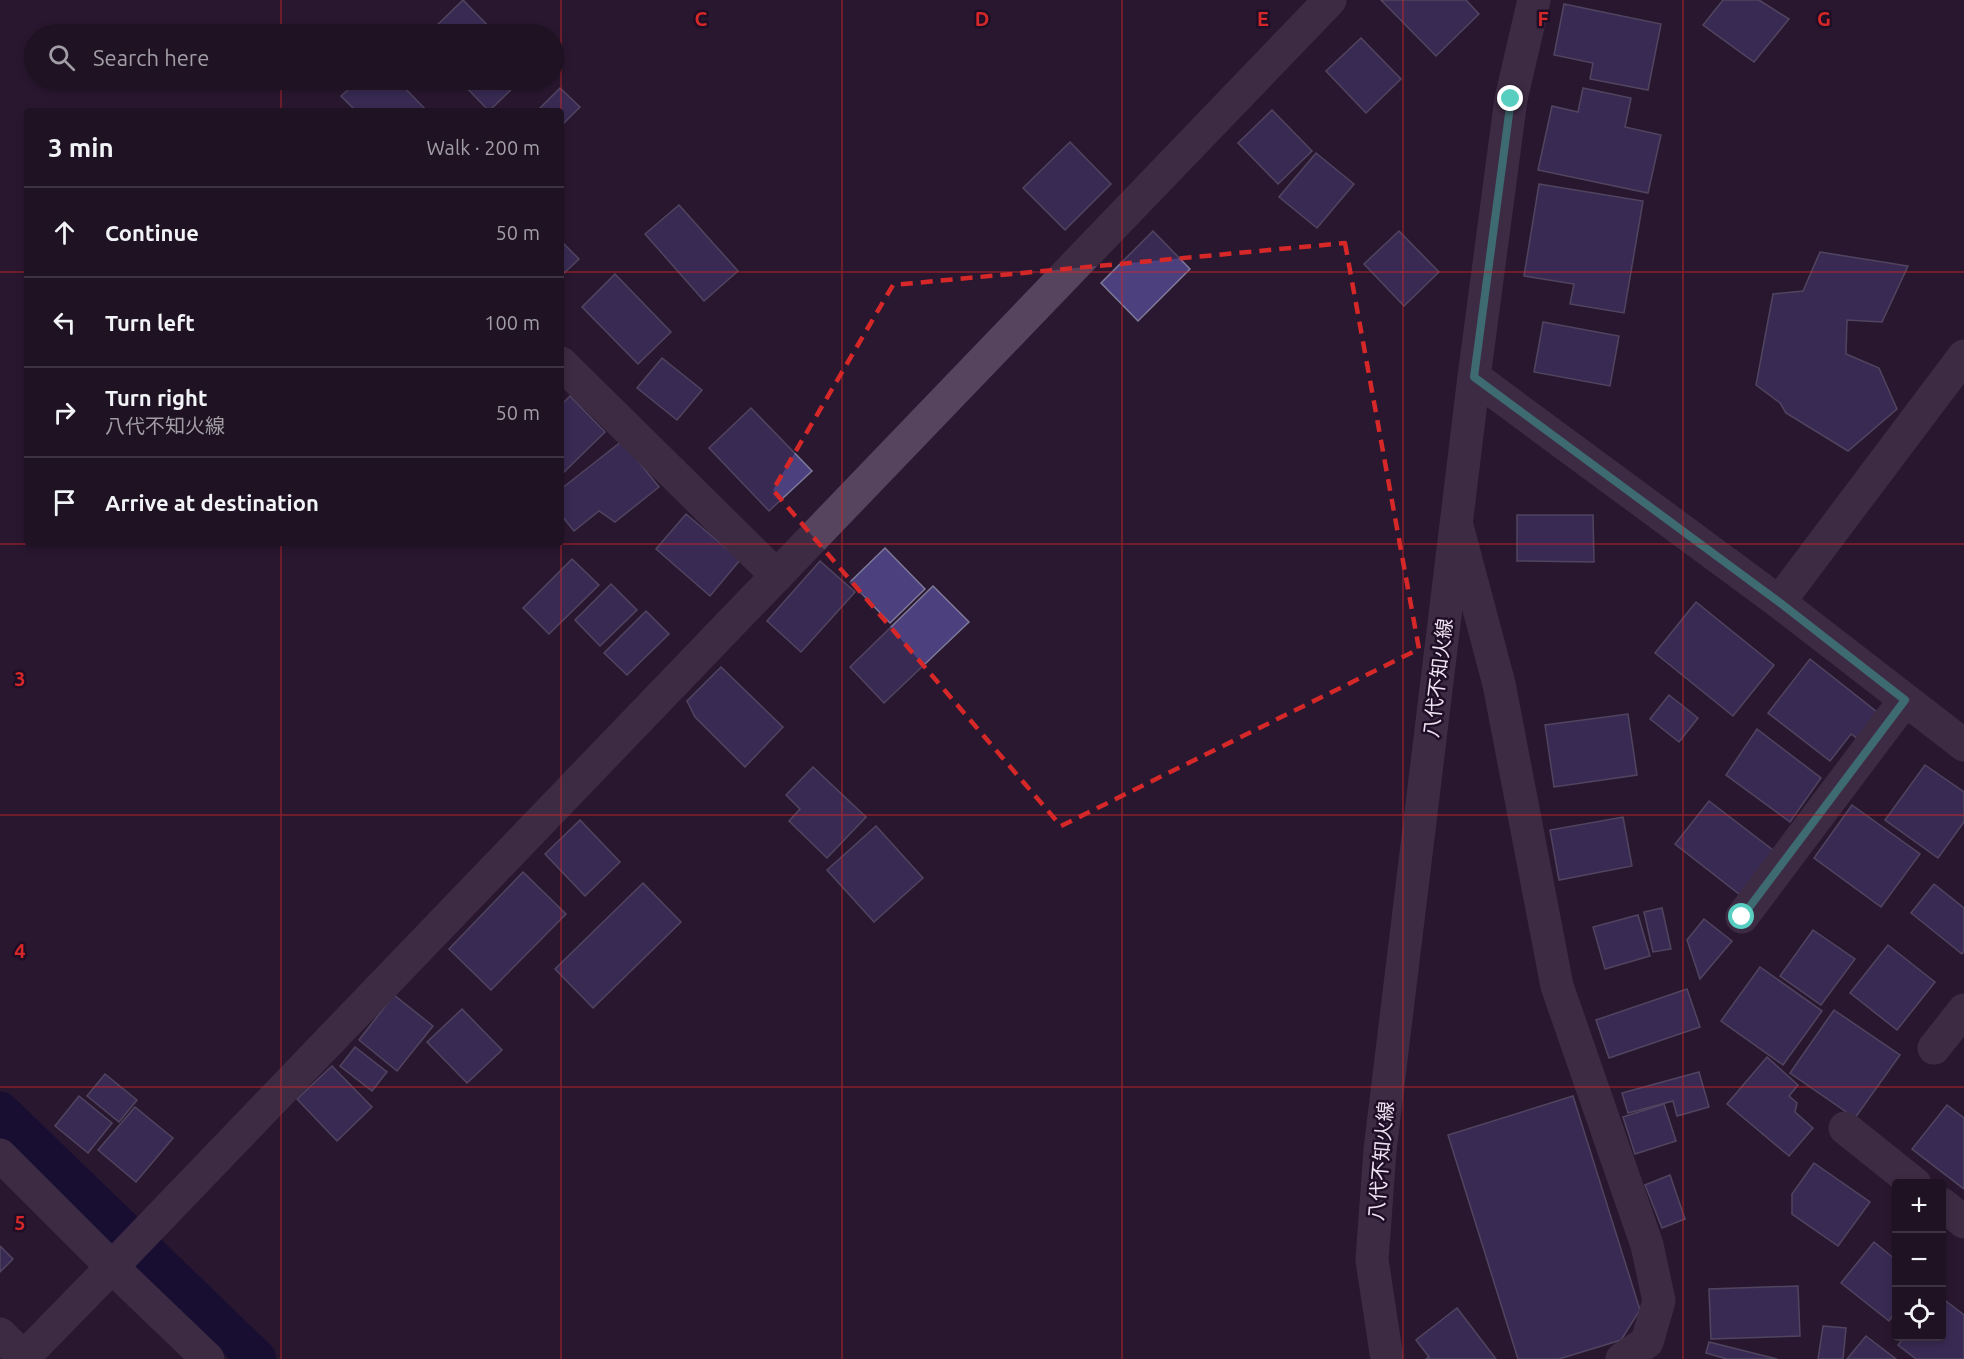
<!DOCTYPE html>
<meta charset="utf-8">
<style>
body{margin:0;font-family:Ubuntu,"Noto Sans JP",sans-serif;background:#2c2030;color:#f1f3f6}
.controls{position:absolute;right:18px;bottom:18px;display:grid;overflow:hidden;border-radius:6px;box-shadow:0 3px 9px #0003}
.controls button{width:54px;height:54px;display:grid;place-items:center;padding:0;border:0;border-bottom:2px solid #3c3241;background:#1f1223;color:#f1f3f6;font:30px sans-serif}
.stop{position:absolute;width:18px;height:18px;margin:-14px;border:4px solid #58cec0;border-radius:50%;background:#fff}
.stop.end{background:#58cec0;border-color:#fff;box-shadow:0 2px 6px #0008}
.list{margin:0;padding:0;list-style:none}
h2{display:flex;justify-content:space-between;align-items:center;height:78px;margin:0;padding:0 24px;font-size:26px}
h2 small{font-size:20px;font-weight:400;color:#a19ea6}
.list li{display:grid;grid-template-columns:39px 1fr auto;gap:18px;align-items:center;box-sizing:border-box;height:90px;padding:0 24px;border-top:2px solid #3c3241}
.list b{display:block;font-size:22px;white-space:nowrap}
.list p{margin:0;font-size:20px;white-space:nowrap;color:#a19ea6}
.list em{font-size:20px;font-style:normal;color:#a19ea6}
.icon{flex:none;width:33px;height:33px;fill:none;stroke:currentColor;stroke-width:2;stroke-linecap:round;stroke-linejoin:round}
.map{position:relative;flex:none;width:1964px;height:1359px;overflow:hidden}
.search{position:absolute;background:#1f1223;box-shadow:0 3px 9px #0003;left:24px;top:24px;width:540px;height:66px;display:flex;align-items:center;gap:15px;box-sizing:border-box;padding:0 21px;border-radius:33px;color:#a19ea6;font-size:22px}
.panel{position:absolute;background:#1f1223;box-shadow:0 3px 9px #0003;left:24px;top:108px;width:540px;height:438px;border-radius:6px}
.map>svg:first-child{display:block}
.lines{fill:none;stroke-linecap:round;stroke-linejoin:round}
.canal{stroke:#000337;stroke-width:39}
.building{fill:#4c417e;stroke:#7e7a9a;stroke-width:1.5}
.minor{stroke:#56445e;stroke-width:33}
.tertiary{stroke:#56445e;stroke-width:33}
.secondary{stroke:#56445e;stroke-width:33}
.route{stroke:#58cec0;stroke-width:8}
.marked{fill:none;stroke:#d62828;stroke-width:4.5;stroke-dasharray:12 8;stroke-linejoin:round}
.grid{fill:none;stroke:#d62828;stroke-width:1.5;stroke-opacity:0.55}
.labels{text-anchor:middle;stroke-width:5;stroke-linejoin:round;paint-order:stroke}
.street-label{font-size:20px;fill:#efe3f3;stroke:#1f0e25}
.grid-label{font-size:20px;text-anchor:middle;font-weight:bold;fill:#d62828;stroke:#1f0e25;stroke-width:5;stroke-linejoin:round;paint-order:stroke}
</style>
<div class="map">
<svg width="1964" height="1359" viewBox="0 0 1964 1359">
<rect width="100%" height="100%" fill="#29182f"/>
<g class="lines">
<polyline class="canal" points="0,1111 257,1359"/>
</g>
<g class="building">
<polygon points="463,0 496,34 428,34"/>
<polygon points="1381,0 1466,0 1479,14 1436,56"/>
<polygon points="1723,0 1759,0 1789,19 1754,62 1703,25"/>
<polygon points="1564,4 1661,24 1648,90 1590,79 1593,63 1554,55"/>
<polygon points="1361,38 1401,79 1366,113 1326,71"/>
<polygon points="359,80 397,80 427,111 356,111 341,96"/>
<polygon points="459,80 521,80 489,111"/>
<polygon points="560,88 580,107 561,126 561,111 537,111"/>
<polygon points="1583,88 1631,98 1625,127 1661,135 1648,193 1538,170 1552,106 1578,112"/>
<polygon points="1272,110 1312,151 1278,184 1238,143"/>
<polygon points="1070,142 1111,184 1065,230 1023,188"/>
<polygon points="1316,153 1354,184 1317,228 1279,197"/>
<polygon points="1539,184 1643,201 1624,313 1570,304 1574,284 1524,276"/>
<polygon points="679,205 738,271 704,301 645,234"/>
<polygon points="1153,231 1190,269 1138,321 1101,283"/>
<polygon points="1399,231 1439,272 1404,306 1364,264"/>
<polygon points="561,241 579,259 561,276"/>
<polygon points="1820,252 1908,266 1882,322 1847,320 1846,354 1879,368 1897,409 1848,451 1786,413 1780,403 1756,385 1773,294 1803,291"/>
<polygon points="615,274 671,332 638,364 582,307"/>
<polygon points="1543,322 1619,336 1610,386 1534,372"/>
<polygon points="662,358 702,390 677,420 637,388"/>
<polygon points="570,396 605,432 561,475 561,405"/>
<polygon points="751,408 812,471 769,511 709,448"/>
<polygon points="622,441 659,487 615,522 599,511 574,531 561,515 561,489"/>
<polygon points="686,514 740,560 710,596 656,549"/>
<polygon points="1517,515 1593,515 1594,562 1517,561"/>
<polygon points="885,548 925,589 890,623 850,582"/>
<polygon points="572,559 599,585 549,634 523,608"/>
<polygon points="820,561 855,592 801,652 767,621"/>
<polygon points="611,584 637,610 600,646 575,620"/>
<polygon points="933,586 969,622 884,703 850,667"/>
<polygon points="1696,602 1774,665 1733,716 1655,653"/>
<polygon points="646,611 669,634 627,675 604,653"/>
<polygon points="1810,659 1882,716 1862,742 1851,734 1830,761 1768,713"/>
<polygon points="721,667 783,727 745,767 695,717 687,701"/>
<polygon points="1669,695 1698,718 1679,742 1650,719"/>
<polygon points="1628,714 1637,775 1554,787 1545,725"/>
<polygon points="1757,729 1821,778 1790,822 1726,775"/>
<polygon points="1925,765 1964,792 1964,822 1938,858 1885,820"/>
<polygon points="813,767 866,817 827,858 789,821 800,809 786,795"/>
<polygon points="1709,801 1778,854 1744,898 1675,844"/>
<polygon points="1852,805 1920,854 1881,907 1814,858"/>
<polygon points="1623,817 1632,866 1559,880 1550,830"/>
<polygon points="580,820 620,862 585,896 545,854"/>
<polygon points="876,826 923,878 874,922 827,870"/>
<polygon points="523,872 566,914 491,990 449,949"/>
<polygon points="643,883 681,922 593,1008 555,969"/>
<polygon points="1934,884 1964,908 1964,951 1962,954 1911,913"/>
<polygon points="1662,908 1671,949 1653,952 1644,912"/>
<polygon points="1638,915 1650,956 1605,969 1593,927"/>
<polygon points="1704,919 1732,941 1700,979 1687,940"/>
<polygon points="1813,930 1855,959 1821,1005 1780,976"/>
<polygon points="1888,945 1935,982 1897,1030 1850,993"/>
<polygon points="1760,967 1822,1011 1783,1065 1721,1021"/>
<polygon points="1687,989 1700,1027 1609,1058 1596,1020"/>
<polygon points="394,995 433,1026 397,1071 359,1040"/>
<polygon points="462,1009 502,1050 467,1083 427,1042"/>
<polygon points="1834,1010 1900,1055 1855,1118 1790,1073"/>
<polygon points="355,1047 387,1072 372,1091 340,1066"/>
<polygon points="1767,1057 1798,1085 1789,1096 1797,1103 1795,1112 1813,1128 1789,1156 1727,1104"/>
<polygon points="332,1066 372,1107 337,1141 297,1099"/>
<polygon points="1699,1072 1709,1107 1677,1116 1673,1101 1628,1113 1622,1093"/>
<polygon points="105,1074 137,1100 119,1122 87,1096"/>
<polygon points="79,1096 112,1123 88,1153 55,1126"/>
<polygon points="1573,1096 1640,1310 1621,1340 1559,1359 1518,1359 1448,1135"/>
<polygon points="1664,1104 1676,1141 1635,1154 1623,1117"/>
<polygon points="1947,1105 1964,1118 1964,1189 1912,1149"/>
<polygon points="135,1107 173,1138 136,1182 98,1150"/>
<polygon points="1814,1163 1870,1202 1838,1246 1792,1214 1792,1194"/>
<polygon points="1670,1175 1685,1219 1662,1228 1645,1185"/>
<polygon points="1874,1242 1896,1260 1896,1311 1889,1321 1841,1283"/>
<polygon points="0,1246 13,1259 0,1272"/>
<polygon points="1798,1286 1800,1336 1711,1339 1709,1289"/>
<polygon points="1942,1298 1964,1315 1964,1359 1916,1359 1898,1345 1905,1336 1942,1336"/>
<polygon points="1457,1308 1496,1359 1426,1359 1429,1357 1416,1340"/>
<polygon points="1823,1326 1846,1328 1843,1359 1818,1359"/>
<polygon points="1866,1336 1896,1359 1847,1359"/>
<polygon points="1709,1342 1777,1359 1727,1359 1706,1353"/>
</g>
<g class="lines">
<g class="minor">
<polyline points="561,363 777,576"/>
<polyline points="1474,377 1779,602 1964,745"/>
<polyline points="1457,526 1499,684 1557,986 1647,1245 1659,1301 1647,1342 1622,1359"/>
<polyline points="1779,602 1964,356"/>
<polyline points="1742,917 1905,700"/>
<polyline points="1934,1048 1964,1010"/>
<polyline points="1845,1128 1915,1184"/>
<polyline points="1942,1204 1964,1222"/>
<polyline points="0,1334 23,1357"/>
<polyline points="22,1359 112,1267 1330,0"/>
</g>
<polyline class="tertiary" points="0,1155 112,1267 208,1359"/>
<polyline class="secondary" points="1387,1359 1372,1260 1380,1150 1474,377 1511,99 1534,0"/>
</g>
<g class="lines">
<polyline class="route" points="1511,99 1474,377 1779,602 1905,700 1742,917"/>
</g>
<path d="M0 0H1964V1359H0ZM1345,243L1419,649L1061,826L773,490L893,285Z" fill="#29182f" fill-opacity=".55" fill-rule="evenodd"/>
<path class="marked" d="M1345,243L1419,649L1061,826L773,490L893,285Z"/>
<path class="grid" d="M281,0V34M561,0V1359M842,0V1359M1122,0V1359M1403,0V1359M1683,0V1359M281,80V111M0,272H27M561,272H1964M281,543V1359M0,544H1964M0,815H1964M0,1087H1964"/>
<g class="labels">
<g class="street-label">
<text transform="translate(1438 678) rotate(-83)" y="7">八代不知火線</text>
<text transform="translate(1381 1161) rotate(-85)" y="7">八代不知火線</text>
</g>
</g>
<g class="grid-label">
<text x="701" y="26">C</text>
<text x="982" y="26">D</text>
<text x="1263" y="26">E</text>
<text x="1543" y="26">F</text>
<text x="1824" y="26">G</text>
<text x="20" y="686">3</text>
<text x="20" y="958">4</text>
<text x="20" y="1230">5</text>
</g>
</svg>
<div class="controls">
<button>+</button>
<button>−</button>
<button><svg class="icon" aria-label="locate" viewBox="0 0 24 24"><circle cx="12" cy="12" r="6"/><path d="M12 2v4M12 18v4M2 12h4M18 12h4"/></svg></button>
</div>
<div class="stop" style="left:1742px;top:917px"></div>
<div class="stop end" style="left:1511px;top:99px"></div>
<div class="search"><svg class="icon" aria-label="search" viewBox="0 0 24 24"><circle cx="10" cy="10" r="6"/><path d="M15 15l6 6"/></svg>Search here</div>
<section class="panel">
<h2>3 min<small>Walk · 200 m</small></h2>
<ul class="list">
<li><svg class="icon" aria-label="ahead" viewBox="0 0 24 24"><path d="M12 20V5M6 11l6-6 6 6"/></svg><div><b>Continue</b></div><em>50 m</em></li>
<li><svg class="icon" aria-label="left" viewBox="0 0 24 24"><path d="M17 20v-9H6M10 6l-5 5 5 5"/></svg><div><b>Turn left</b></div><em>100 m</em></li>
<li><svg class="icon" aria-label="right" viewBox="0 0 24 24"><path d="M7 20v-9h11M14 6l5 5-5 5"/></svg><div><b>Turn right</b><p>八代不知火線</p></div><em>50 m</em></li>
<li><svg class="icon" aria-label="arrive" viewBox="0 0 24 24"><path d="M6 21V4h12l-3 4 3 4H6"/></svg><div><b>Arrive at destination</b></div></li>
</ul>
</section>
</div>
